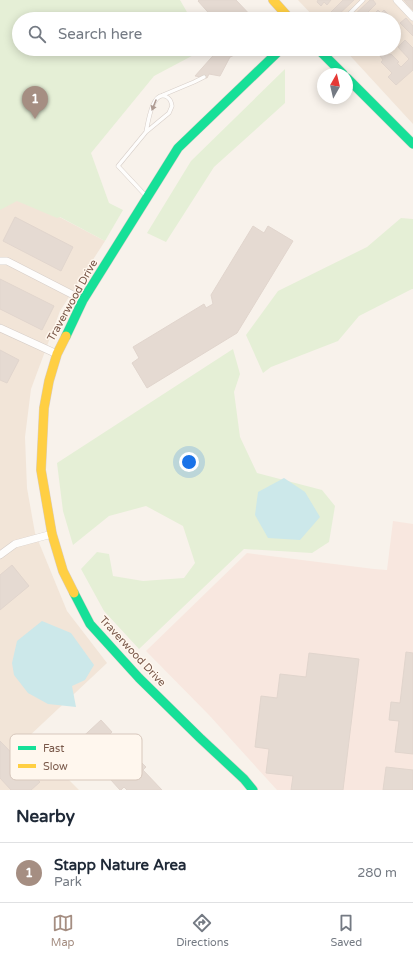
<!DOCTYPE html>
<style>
body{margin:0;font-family:"Varela Round",sans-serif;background:#f2f2f3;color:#1f2937}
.compass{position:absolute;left:317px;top:68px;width:36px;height:36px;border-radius:50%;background:#fff;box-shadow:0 2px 10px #0003;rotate:8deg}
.you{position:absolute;left:189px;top:462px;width:14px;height:14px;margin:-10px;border:3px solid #fff;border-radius:50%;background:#1a73e8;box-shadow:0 0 0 6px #1a73e833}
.badge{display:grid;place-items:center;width:26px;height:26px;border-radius:50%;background:#a58e82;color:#fff;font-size:13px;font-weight:700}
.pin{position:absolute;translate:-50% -33px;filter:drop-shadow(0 1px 2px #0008)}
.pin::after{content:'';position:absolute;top:21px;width:14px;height:12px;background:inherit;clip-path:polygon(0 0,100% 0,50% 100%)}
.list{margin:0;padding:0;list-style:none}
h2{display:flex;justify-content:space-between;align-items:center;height:52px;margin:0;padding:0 16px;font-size:17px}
h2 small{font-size:13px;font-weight:400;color:#747a83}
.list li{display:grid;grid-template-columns:26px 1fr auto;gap:12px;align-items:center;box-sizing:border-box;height:60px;padding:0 16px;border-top:1px solid #e0e1e3}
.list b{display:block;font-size:15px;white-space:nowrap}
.list p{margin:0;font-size:13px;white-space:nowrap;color:#747a83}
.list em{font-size:13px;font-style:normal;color:#747a83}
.icon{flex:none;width:22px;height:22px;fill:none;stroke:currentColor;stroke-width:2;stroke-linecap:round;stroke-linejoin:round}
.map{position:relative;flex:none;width:413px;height:790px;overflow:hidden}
.search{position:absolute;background:#fff;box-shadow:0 2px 10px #0003;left:12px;right:12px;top:12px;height:44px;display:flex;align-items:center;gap:10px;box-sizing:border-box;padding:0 14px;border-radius:22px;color:#747a83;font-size:15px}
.sheet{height:112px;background:#fff}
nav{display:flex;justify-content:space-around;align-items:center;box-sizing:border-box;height:56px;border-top:1px solid #e0e1e3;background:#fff;font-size:11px;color:#747a83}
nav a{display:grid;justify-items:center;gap:2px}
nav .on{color:#a58e82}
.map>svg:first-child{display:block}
.residential{fill:#f2e5d8}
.commercial{fill:#f8e7df}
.green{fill:#e5efd6}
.water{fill:#cce8ea}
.building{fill:#e5dad2;stroke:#e1d5cd}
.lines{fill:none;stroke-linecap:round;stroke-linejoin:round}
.lane-casing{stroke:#d7cec8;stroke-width:4.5}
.street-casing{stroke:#d7cec8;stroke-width:8}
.fast-casing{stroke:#d8cec8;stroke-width:10}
.slow-casing{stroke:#d8cec8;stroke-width:10}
.lane{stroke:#fefdfc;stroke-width:3.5}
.street{stroke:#fefdfc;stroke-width:7}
.fast{stroke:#16e098;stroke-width:9}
.slow{stroke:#ffcf43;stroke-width:9}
.oneway{fill:#ae9a91}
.labels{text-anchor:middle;stroke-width:3;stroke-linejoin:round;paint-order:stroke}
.street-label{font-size:11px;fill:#795849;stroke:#fff7ee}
.key{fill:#fff7ee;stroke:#d7c7bc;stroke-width:1}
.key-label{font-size:11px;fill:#795849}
</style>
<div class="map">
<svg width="413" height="790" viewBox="0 0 413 790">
<rect width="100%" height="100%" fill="#f8f2eb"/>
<g class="residential">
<polygon points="298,0 413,0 413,124 344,49 394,49 394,19 316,19"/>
<polygon points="8,190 105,241 60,311 31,389 25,437 27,488 35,533 67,611 107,663 27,738 79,790 0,790 0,206"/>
</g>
<polygon class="commercial" points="393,521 413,524 413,790 277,790 209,715 146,651 247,553 374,569 387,570"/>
<g class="green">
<polygon points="0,0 180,0 191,19 19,19 19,49 205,49 154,76 91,153 109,203 123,210 105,241 60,217 57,218 17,201 0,210"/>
<polygon points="285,69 285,103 214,167 166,242 147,233 191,161"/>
<polygon points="401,218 413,219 413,289 412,289 359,316 338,341 271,367 263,373 246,335 278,291 367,247"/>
<polygon points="233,349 240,374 234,392 240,437 257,473 322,490 335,506 329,542 312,553 244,549 139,649 104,611 81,569 97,552 109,554 113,576 143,581 184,578 195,563 183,526 146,506 109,516 73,545 63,511 57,463"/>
</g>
<g class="water">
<polygon points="284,478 305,492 320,517 300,540 268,538 255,515 258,492"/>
<polygon points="42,621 71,633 94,665 85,680 72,686 76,707 48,704 28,693 14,675 12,663 17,641"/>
</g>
<g class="building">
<polygon points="199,0 236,0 254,19 257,16 259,19 214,19 198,1"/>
<polygon points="318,0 331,0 327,5 324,2 321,6 317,2"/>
<polygon points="343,0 354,0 336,17 331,12"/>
<polygon points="370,0 373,0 376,4 361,19 350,19"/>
<polygon points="404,0 413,0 413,10"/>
<polygon points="378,10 381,13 384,10 390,16 387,19 369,19"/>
<polygon points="406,18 413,26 413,36 400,23"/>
<polygon points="405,40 413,48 413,70 396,85 388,77 392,73 381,62 383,60 380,56 386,51 390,55 391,54 399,62 397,63 401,67 409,59 398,47"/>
<polygon points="219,49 248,49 246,50 230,57 220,76 209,74 207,78 195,76"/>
<polygon points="15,217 73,247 61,271 3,241"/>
<polygon points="253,226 264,233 268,226 293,241 237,333 147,388 132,363 139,358 133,347 204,304 206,308 213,304 211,295"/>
<polygon points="0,279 54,306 42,330 0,309"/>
<polygon points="0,350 19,360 7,383 0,380"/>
<polygon points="12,565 29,586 0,610 0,575"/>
<polygon points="406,652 413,653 413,754 395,752 399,721 389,720 391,702 400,703"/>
<polygon points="309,653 359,659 343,790 291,790 293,776 266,773 269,749 255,747 261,696 277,698 280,674 306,677"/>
<polygon points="101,720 112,732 109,735 132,759 135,756 146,767 143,770 162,790 127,790 124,787 121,790 120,790 111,780 114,777 90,753 87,756 75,744"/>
<polygon points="0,741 40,782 31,790 11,790 0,778"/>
<polygon points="386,767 413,770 413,790 383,790"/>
</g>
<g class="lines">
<g class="lane-casing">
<g id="lane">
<polyline points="344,19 363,0"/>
<polyline points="163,95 194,82 204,77"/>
<path d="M146,132C148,123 152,92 165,96C170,98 171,101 172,106L169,113L146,132L118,166L146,196"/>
</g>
</g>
<g class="street-casing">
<g id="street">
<polyline points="397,0 413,17"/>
<polyline points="0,261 7,261 83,300"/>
<polyline points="0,328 57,354"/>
<polyline points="0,555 15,544 52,534"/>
</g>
</g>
<g class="fast-casing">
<g id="fast">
<polyline points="318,49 343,74"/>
<polyline points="347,78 413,144"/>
<polyline points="66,336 83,300 178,148 281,49"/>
<polyline points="74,593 90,624 139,678 200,738 244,779 253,790"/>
</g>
</g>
<g class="slow-casing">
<g id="slow">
<polyline points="273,0 290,19"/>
<polyline points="66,336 57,354 49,381 44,408 41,470 52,534 63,571 74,593"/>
</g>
</g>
<use href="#lane" class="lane"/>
<use href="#street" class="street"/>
<use href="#fast" class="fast"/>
<use href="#slow" class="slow"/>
</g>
<defs><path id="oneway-solid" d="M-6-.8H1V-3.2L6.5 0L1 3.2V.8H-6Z"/></defs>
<use class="oneway" href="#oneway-solid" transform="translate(154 105) rotate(112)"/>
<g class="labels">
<g class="street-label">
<text transform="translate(72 300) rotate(-61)" y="4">Traverwood Drive</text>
<text transform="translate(133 651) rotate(47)" y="4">Traverwood Drive</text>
</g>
</g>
<rect x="10" y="734" width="132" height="46" rx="6" class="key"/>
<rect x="18" y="746" width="18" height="4" fill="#16e098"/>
<rect x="18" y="764" width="18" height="4" fill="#ffcf43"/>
<g class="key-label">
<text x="43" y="752">Fast</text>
<text x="43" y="770">Slow</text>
</g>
</svg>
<svg class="compass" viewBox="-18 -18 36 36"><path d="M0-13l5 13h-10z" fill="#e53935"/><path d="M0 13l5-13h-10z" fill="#747a83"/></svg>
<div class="you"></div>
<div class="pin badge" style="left:35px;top:119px">1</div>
<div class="search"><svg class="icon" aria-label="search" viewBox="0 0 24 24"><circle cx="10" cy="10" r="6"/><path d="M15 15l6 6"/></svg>Search here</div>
</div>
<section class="sheet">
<h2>Nearby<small></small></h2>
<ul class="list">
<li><span class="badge">1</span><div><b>Stapp Nature Area</b><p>Park</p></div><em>280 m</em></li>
</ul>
</section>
<nav>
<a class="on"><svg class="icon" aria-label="map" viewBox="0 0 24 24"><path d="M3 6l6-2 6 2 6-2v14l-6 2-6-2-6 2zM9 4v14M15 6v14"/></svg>Map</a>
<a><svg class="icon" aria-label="directions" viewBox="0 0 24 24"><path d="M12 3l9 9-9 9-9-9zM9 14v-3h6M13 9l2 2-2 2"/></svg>Directions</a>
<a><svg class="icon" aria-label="saved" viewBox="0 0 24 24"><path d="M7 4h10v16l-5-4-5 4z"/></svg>Saved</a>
</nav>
